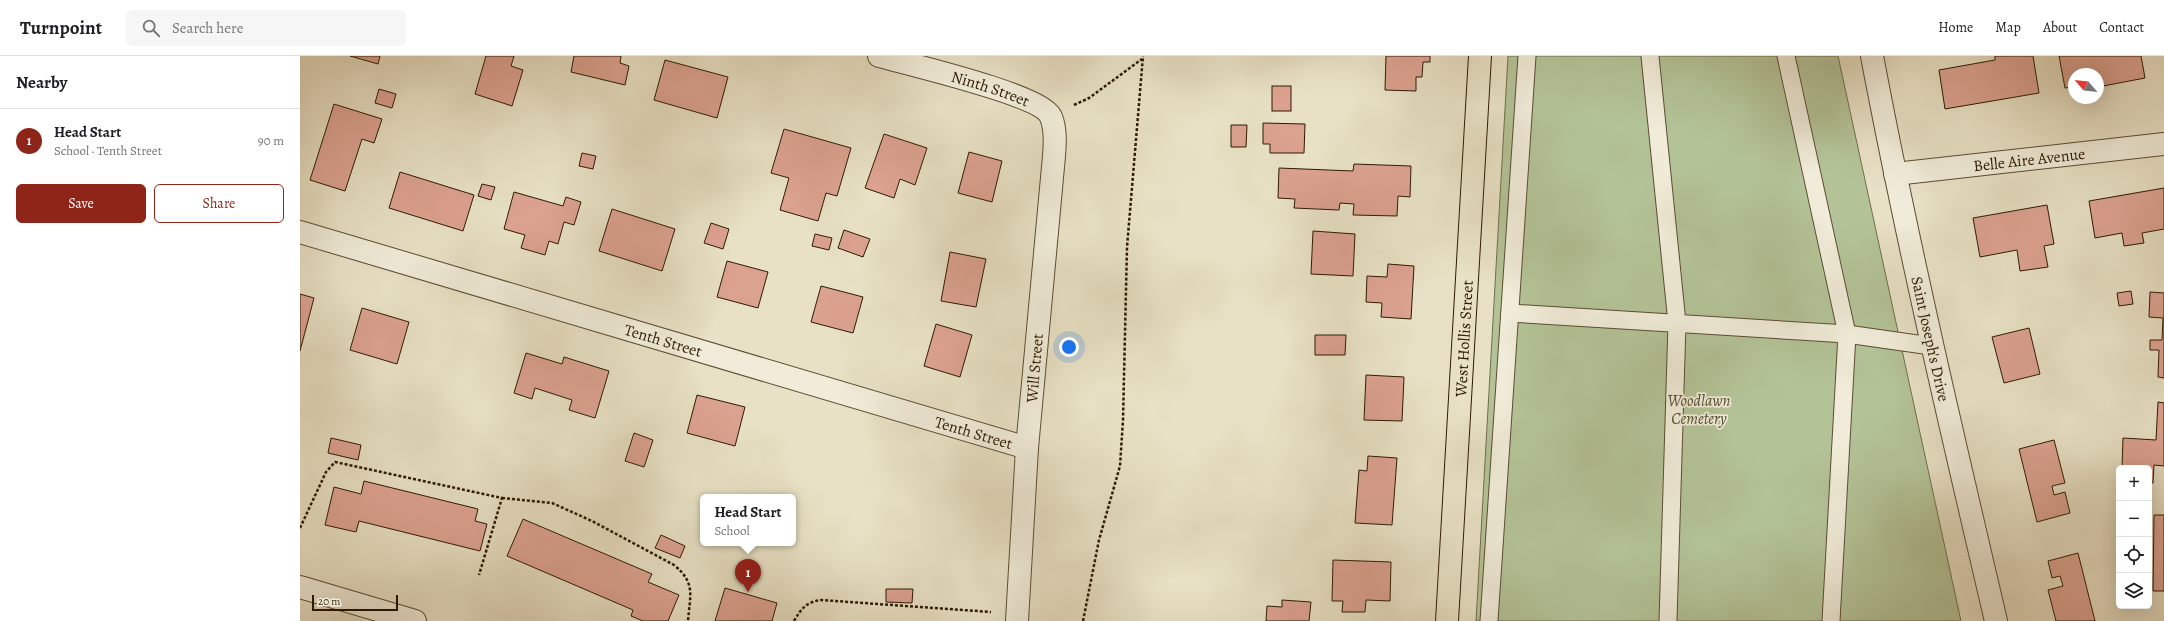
<!DOCTYPE html>
<meta charset="utf-8">
<style>
body{margin:0;font-family:Alegreya,serif;background:#f6f6f6;color:#202124}
.controls{position:absolute;right:12px;bottom:12px;display:grid;overflow:hidden;border-radius:6px;box-shadow:0 4px 16px #0002}
.controls button{width:36px;height:36px;display:grid;place-items:center;padding:0;border:0;border-bottom:1px solid #e0e0e0;background:#fff;color:#202124;font:20px sans-serif}
.compass{position:absolute;left:1768px;top:12px;width:36px;height:36px;border-radius:50%;background:#fff;box-shadow:0 4px 16px #0002;rotate:298deg}
.scale{position:absolute;left:12px;bottom:10px;width:86px;box-sizing:border-box;padding-left:4px;border:2px solid #2d1a02;border-top:0;font-size:11px;line-height:14px;white-space:nowrap;color:#2d1a02;-webkit-text-stroke:3px #f0ecd9;paint-order:stroke}
.you{position:absolute;left:769px;top:291px;width:14px;height:14px;margin:-10px;border:3px solid #fff;border-radius:50%;background:#1a73e8;box-shadow:0 0 0 6px #1a73e833}
.badge{display:grid;place-items:center;width:26px;height:26px;border-radius:50%;background:#8f2418;color:#fff;font-size:13px;font-weight:700}
.pin{position:absolute;translate:-50% -33px;filter:drop-shadow(0 1px 2px #0008)}
.pin::after{content:'';position:absolute;top:21px;width:14px;height:12px;background:inherit;clip-path:polygon(0 0,100% 0,50% 100%)}
.popup{position:absolute;left:400px;top:438px;width:96px;height:52px;box-sizing:border-box;display:grid;place-content:center;border-radius:6px;background:#fff;filter:drop-shadow(0 1px 3px #0005);font-size:13px;white-space:nowrap;color:#757577}
.popup b{font-size:15px;color:#202124}
.popup::after{content:'';position:absolute;left:50%;top:100%;margin-left:-8px;border:8px solid transparent;border-top-color:#fff}
.list{margin:0;padding:0;list-style:none}
h2{display:flex;justify-content:space-between;align-items:center;height:52px;margin:0;padding:0 16px;font-size:17px}
h2 small{font-size:13px;font-weight:400;color:#757577}
.list li{display:grid;grid-template-columns:26px 1fr auto;gap:12px;align-items:center;box-sizing:border-box;height:64px;padding:0 16px;border-top:1px solid #e0e0e0}
.list b{display:block;font-size:15px;white-space:nowrap}
.list p{margin:0;font-size:13px;white-space:nowrap;color:#757577}
.list em{font-size:13px;font-style:normal;color:#757577}
.actions{display:flex;gap:8px;padding:12px 16px}
.actions a{flex:1;padding:9px 0;border:1px solid #8f2418;border-radius:6px;text-align:center;font-size:14px;color:#8f2418}
.actions .main{background:#8f2418;color:#fff}
.icon{flex:none;width:22px;height:22px;fill:none;stroke:currentColor;stroke-width:2;stroke-linecap:round;stroke-linejoin:round}
.map{position:relative;flex:none;width:1864px;height:565px;overflow:hidden}
header{display:flex;align-items:center;gap:24px;box-sizing:border-box;height:56px;padding:0 20px;background:#fff;border-bottom:1px solid #e0e0e0}
header strong{font-size:19px}
nav{display:flex;gap:22px;margin-inline-start:auto;font-size:14px}
.search{width:280px;height:36px;background:#f6f6f6;display:flex;align-items:center;gap:10px;box-sizing:border-box;padding:0 14px;border-radius:6px;color:#757577;font-size:15px}
main{display:flex}
aside{flex:1;background:#fff}
.map>svg:first-child{display:block}
.green{fill:#b3c397;stroke:#706e4c}
.building{fill:#dca290;stroke:#2d1a02}
.lines{fill:none;stroke-linecap:round;stroke-linejoin:round}
.lane-casing{stroke:#5c4c33;stroke-width:19}
.street-casing{stroke:#5c4c33;stroke-width:24}
.primary-casing{stroke:#2d1a02;stroke-width:24}
.path{stroke:#2d1a02;stroke-width:2.5;stroke-dasharray:3 2;stroke-linecap:butt}
.lane{stroke:#f0ecd9;stroke-width:17}
.street{stroke:#f0ecd9;stroke-width:22}
.primary{stroke:#e8e1c5;stroke-width:22}
.labels{text-anchor:middle;stroke-width:3.5;stroke-linejoin:round;paint-order:stroke}
.street-label{font-size:16px;fill:#2d1a02;stroke:#f0ecd9}
.park-label{font-size:16px;font-style:italic;fill:#554d2f;stroke:#f0ecd9}
</style>
<header>
<strong>Turnpoint</strong>
<div class="search"><svg class="icon" aria-label="search" viewBox="0 0 24 24"><circle cx="10" cy="10" r="6"/><path d="M15 15l6 6"/></svg>Search here</div>
<nav><a>Home</a><a>Map</a><a>About</a><a>Contact</a></nav>
</header>
<main>
<aside>
<h2>Nearby<small></small></h2>
<ul class="list">
<li><span class="badge">1</span><div><b>Head Start</b><p>School · Tenth Street</p></div><em>90 m</em></li>
</ul>
<div class="actions"><a class="main">Save</a><a>Share</a></div>
</aside>
<div class="map">
<svg width="1864" height="565" viewBox="0 0 1864 565">
<rect width="100%" height="100%" fill="#e8e1c5"/>
<filter id="stains"><feTurbulence type="fractalNoise" baseFrequency=".005" numOctaves="4"/><feColorMatrix values="0 0 0 0 .2 0 0 0 0 .09 0 0 0 0 .02 0 0 0 .5 -.17"/></filter>
<radialGradient id="worn" r=".72"><stop offset=".6" stop-color="#630" stop-opacity="0"/><stop offset="1" stop-color="#630" stop-opacity=".3"/></radialGradient>
<polygon class="green" points="1208,0 1538,0 1661,565 1176,565"/>
<g class="building">
<polygon points="50,0 80,0 78,8"/>
<polygon points="186,0 214,0 211,10 223,14 212,50 175,38"/>
<polygon points="274,0 321,0 320,7 329,10 325,29 271,16"/>
<polygon points="1086,0 1130,0 1130,6 1123,6 1122,21 1116,21 1116,35 1085,34"/>
<polygon points="1695,0 1733,0 1739,37 1645,53 1639,14 1695,4"/>
<polygon points="1759,0 1841,0 1845,22 1798,31 1798,18 1796,16 1774,18 1774,31 1765,32"/>
<polygon points="365,4 428,21 417,62 354,44"/>
<rect x="972" y="30" width="19" height="25"/>
<polygon points="79,33 96,38 92,52 75,47"/>
<polygon points="34,48 82,63 74,87 62,83 45,135 10,124"/>
<polygon points="963,67 1005,68 1004,97 970,97 970,88 963,88"/>
<polygon points="931,69 947,69 946,91 931,91"/>
<polygon points="484,73 551,92 537,140 526,137 518,165 480,154 489,122 471,117"/>
<polygon points="584,78 627,92 615,129 600,123 594,142 565,132"/>
<polygon points="669,96 702,105 692,146 658,137"/>
<polygon points="282,97 296,100 293,113 279,110"/>
<polygon points="1054,108 1111,110 1110,141 1098,140 1097,160 1053,159 1054,148 1040,147 1039,154 994,152 995,143 978,142 979,112 1053,115"/>
<polygon points="100,116 174,139 163,175 89,152"/>
<polygon points="182,128 195,131 191,144 178,140"/>
<polygon points="1864,132 1864,173 1842,177 1844,187 1824,190 1822,177 1795,182 1789,145"/>
<polygon points="214,136 263,150 266,141 281,146 274,169 264,166 258,188 249,185 245,199 221,192 225,179 204,173"/>
<polygon points="1747,149 1754,188 1744,190 1748,211 1720,215 1717,194 1680,201 1673,162"/>
<polygon points="312,153 375,173 362,215 299,195"/>
<polygon points="411,167 429,173 423,193 404,187"/>
<polygon points="544,174 570,183 563,201 538,192"/>
<polygon points="1013,175 1055,178 1053,220 1011,218"/>
<polygon points="515,178 532,182 529,194 512,190"/>
<polygon points="650,196 686,203 676,251 641,245"/>
<polygon points="427,205 468,216 458,252 417,241"/>
<polygon points="1088,208 1114,210 1111,263 1081,261 1082,247 1066,246 1067,220 1087,221"/>
<polygon points="521,230 563,241 553,277 511,266"/>
<polygon points="1831,235 1833,248 1819,250 1817,237"/>
<polygon points="1850,236 1864,237 1864,322 1858,321 1859,294 1850,294 1850,284 1862,284 1863,262 1849,261"/>
<polygon points="0,238 14,242 0,295"/>
<polygon points="62,252 109,266 97,308 50,294"/>
<polygon points="636,268 672,279 660,321 624,310"/>
<polygon points="1729,272 1740,318 1704,327 1692,281"/>
<polygon points="1015,279 1046,279 1045,299 1015,299"/>
<polygon points="226,297 262,308 264,301 309,315 295,362 269,354 272,344 235,332 232,343 214,337"/>
<polygon points="1066,319 1104,321 1102,365 1064,364"/>
<polygon points="397,339 445,351 435,390 387,377"/>
<polygon points="1858,346 1864,347 1864,410 1854,409 1853,427 1849,427 1849,412 1822,412 1823,382 1856,384"/>
<polygon points="334,377 353,384 344,411 325,405"/>
<polygon points="31,382 61,389 58,404 28,397"/>
<polygon points="1754,384 1765,427 1752,430 1754,439 1765,436 1770,457 1737,466 1719,393"/>
<polygon points="1068,400 1097,402 1092,469 1055,467 1059,414 1067,415"/>
<polygon points="64,425 178,453 175,465 187,468 180,495 59,465 56,476 25,469 34,431 61,438"/>
<polygon points="1854,459 1864,459 1864,535 1853,535"/>
<polygon points="223,463 352,518 348,526 379,539 368,565 343,565 331,560 333,554 207,500"/>
<polygon points="361,479 385,490 380,502 355,492"/>
<polygon points="1778,497 1795,565 1756,565 1748,534 1763,530 1760,520 1752,522 1748,505"/>
<polygon points="1033,504 1091,506 1090,545 1066,544 1065,556 1042,556 1043,545 1032,545"/>
<polygon points="425,532 477,547 472,565 415,565"/>
<polygon points="586,533 613,533 612,547 586,546"/>
<polygon points="982,544 1011,546 1009,565 966,565 967,550 982,551"/>
</g>
<g class="lines">
<g class="lane-casing">
<g id="lane">
<polyline points="1350,0 1377,267 1368,565"/>
<polyline points="1486,0 1547,278 1531,565"/>
<polyline points="1210,257 1547,278 1631,290"/>
<polyline points="1189,565 1227,0"/>
</g>
</g>
<g class="street-casing">
<g id="street">
<path id="s1" d="M579,0C607,8 742,39 751,61C756,73 755,88 754,100L727,392L717,565"/>
<path id="s2" d="M1572,0C1608,190 1652,377 1696,565"/>
<path id="s3" d="M1595,118L1864,88"/>
<path id="s4" d="M0,176L727,392"/>
<polyline points="0,531 115,565"/>
</g>
</g>
<g class="primary-casing">
<g id="primary">
<path id="s5" d="M1147,565L1180,0"/>
</g>
</g>
<g class="path">
<polyline points="774,49 789,42 842,3"/>
<path d="M202,442L252,447L292,465L374,509C396,527 390,539 388,565"/>
<polyline points="0,472 26,416 35,406 202,442 179,519"/>
<path d="M494,565C501,553 506,546 521,544L691,556"/>
<polyline points="783,565 799,484 820,410 823,364 827,191 843,0"/>
</g>
<use href="#lane" class="lane"/>
<use href="#street" class="street"/>
<use href="#primary" class="primary"/>
</g>
<g class="labels">
<g class="street-label">
<text dy="6" stroke="none"><textPath href="#s1" startOffset="116">Ninth Street</textPath></text>
<text dy="6" stroke="none"><textPath href="#s3" startOffset="135">Belle Aire Avenue</textPath></text>
<text dy="6" stroke="none"><textPath href="#s5" startOffset="283">West Hollis Street</textPath></text>
<text dy="6" stroke="none"><textPath href="#s2" startOffset="289">Saint Joseph's Drive</textPath></text>
<text dy="6" stroke="none"><textPath href="#s4" startOffset="379">Tenth Street</textPath></text>
<text transform="translate(734 312) rotate(-85)" y="6">Will Street</text>
<text dy="6" stroke="none"><textPath href="#s4" startOffset="703">Tenth Street</textPath></text>
</g>
<g class="park-label">
<text x="1399" y="350">Woodlawn<tspan x="1399" dy="18">Cemetery</tspan></text>
</g>
</g>
<rect width="100%" height="100%" filter="url(#stains)"/>
<rect width="100%" height="100%" fill="url(#worn)"/>
</svg>
<div class="controls">
<button>+</button>
<button>−</button>
<button><svg class="icon" aria-label="locate" viewBox="0 0 24 24"><circle cx="12" cy="12" r="6"/><path d="M12 2v4M12 18v4M2 12h4M18 12h4"/></svg></button>
<button><svg class="icon" aria-label="layers" viewBox="0 0 24 24"><path d="M12 4l9 5-9 5-9-5zM3 14l9 5 9-5"/></svg></button>
</div>
<svg class="compass" viewBox="-18 -18 36 36"><path d="M0-13l5 13h-10z" fill="#e53935"/><path d="M0 13l5-13h-10z" fill="#757577"/></svg>
<div class="scale">20 m</div>
<div class="you"></div>
<div class="pin badge" style="left:448px;top:536px">1</div>
<div class="popup"><b>Head Start</b>School</div>
</div>
</main>
